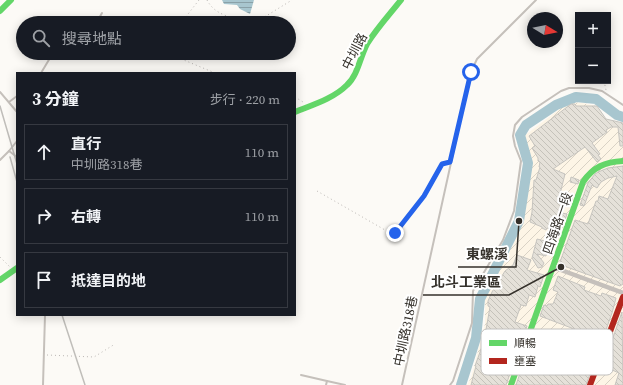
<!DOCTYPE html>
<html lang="zh-TW">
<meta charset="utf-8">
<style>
body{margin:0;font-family:"Source Serif 4","Noto Sans TC",serif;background:#20242c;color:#f1f3f6}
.controls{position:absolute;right:12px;top:12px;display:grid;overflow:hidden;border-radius:0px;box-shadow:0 2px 10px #0003}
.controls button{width:36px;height:36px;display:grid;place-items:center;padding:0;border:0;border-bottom:1px solid #363941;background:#171b24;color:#f1f3f6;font:20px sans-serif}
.compass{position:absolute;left:527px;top:12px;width:36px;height:36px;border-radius:50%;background:#171b24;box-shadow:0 2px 10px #0003;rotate:100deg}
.stop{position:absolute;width:12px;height:12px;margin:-9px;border:3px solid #2563eb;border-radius:50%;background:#fff}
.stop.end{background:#2563eb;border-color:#fff;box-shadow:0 1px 4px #0008}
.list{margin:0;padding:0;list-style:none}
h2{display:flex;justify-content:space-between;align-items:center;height:52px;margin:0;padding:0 16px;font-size:17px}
h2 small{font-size:13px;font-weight:400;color:#9ea1a6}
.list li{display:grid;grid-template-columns:26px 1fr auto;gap:12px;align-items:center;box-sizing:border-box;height:56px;margin:0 8px 8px;padding:0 8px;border:1px solid #363941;border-radius:0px}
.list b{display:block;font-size:15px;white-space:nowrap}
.list p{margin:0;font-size:13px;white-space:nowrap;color:#9ea1a6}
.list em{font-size:13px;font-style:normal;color:#9ea1a6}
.icon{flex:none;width:22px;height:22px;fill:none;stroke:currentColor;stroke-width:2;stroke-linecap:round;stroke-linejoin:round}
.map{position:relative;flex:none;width:623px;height:385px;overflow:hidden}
.search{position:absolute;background:#171b24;box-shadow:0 2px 10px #0003;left:16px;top:16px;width:280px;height:44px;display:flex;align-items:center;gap:10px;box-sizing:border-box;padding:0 14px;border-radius:22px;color:#9ea1a6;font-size:15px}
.panel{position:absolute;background:#171b24;box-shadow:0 2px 10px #0003;left:16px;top:72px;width:280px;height:244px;border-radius:0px}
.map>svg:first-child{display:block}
.industrial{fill:url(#industrial-furrows)}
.water{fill:url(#water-rules)}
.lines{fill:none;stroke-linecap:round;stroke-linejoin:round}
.river{stroke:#a8c6cf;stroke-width:10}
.building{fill:url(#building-back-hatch);stroke:#c6c4bf}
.path{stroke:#bbb7b4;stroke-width:1;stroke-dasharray:1 3;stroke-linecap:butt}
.lane{stroke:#c5c0bb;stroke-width:2}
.street{stroke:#c5c0bb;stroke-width:4.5}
.fast{stroke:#63d668;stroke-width:6}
.jam{stroke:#b3261e;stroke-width:6}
.rail{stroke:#c0beba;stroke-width:1.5}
.route{stroke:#2563eb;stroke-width:5}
.labels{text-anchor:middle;stroke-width:4;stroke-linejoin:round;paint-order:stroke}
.street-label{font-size:13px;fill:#35312b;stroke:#fff}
.key{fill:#fff;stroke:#c2c1bf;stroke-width:1}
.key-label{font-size:11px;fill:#35312b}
.leader{fill:none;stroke:#35312b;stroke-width:1.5}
.callout-dot{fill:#35312b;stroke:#fff;stroke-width:1.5}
.callout-label{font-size:14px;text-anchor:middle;font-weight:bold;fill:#35312b;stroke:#fff;stroke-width:4;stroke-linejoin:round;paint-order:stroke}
</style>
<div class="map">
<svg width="623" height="385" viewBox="0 0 623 385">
<defs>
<pattern id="industrial-furrows" width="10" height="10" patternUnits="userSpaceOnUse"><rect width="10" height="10" fill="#fdf5e6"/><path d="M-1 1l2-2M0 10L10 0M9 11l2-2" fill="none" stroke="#d9d2c5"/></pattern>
<pattern id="water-rules" width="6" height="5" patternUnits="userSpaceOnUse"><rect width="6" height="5" fill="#a8c6cf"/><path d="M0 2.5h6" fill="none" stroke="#8aa1a8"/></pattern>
<pattern id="building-back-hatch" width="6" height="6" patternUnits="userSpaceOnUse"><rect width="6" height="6" fill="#e5e1d9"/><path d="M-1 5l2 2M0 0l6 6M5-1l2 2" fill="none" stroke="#c5c2ba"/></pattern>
</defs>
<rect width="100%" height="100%" fill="#fcfaf6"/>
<polygon class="industrial" points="569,102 583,103 596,106 604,118 623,124 623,385 467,385 471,378 485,324 485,294 515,241 528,192 530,154 524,136"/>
<polygon class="water" points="222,0 254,0 250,14 240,9 237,5 224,4"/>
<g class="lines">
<polyline class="river" points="461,385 476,338 480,299 519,221 528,163 520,135 526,125 556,105 576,97 596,99 617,115 623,117"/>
</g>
<g class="building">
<polygon points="571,104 575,104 576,106 597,106 606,119 623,123 623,146 620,146 618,127 611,127 606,130 607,132 592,143 600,154 598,155 601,159 597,162 585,147 553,169 565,174 559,198 563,199 565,193 573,196 572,201 567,199 562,213 567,214 565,220 563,220 558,232 547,228 546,230 542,228 542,227 530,222 532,212 534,180 536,180 540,167 539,167 540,162 538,161 538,158 532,148 535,146 529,136"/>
<polygon points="623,166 623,284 620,286 561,265 560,262 575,220 588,224 596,201 598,201 599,196 608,199 617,176 608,178 601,182 597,188 592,185 584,206 580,205 588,183 595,174 598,172 608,168"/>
<polygon points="571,177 579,180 578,184 570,182"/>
<polygon points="537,239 549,242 549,252 547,251 546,256 537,254 544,263 542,267 538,268 532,258"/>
<polygon points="517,255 531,260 527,270 544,275 540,287 538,286 535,297 529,295 526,306 521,305 515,322 527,326 518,351 516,357 510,355 508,360 506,360 503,368 511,371 506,385 471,385 476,366 475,366 484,341 490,307 488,306 488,301 492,292 505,271 513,265"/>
<polygon points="558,276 585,287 584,290 601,296 602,293 616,298 612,313 586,385 516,385 529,347 533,348 537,334 551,338 549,351 563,354 562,358 570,361 575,348 579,350 584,337 581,336 582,332 540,316 544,305 547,306 548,304 553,304 558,292 553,290"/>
<polygon points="622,312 623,385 615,385 619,373 603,366"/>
</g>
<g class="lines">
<g class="path">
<path d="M207,0C216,17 234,17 250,23"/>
<polyline points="187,17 190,23"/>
<polyline points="250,22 258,21 292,0"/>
<polyline points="181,23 199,0"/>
<polyline points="176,53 179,58 215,73"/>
<polyline points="604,81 606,90"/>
<polyline points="295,97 303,102"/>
<polyline points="317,191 392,234 424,196 439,168 442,164 448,162"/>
<polyline points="0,257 10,267"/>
<polyline points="47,355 94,357 115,344"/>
</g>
<g class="lane">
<polyline points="102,13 98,20 103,23"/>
<polyline points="41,73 53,53"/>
<polyline points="0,92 17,112"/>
<polyline points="9,102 17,96"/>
<polyline points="9,151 17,157"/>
<polyline points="0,160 9,151 17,141"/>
<polyline points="301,375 327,381"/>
<polyline points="43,385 45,315"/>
<polyline points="326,385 327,381 345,385"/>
<polyline points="402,385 471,72 477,59 536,0"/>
<polyline points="450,385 453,381 472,323 473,291 503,240 514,211 521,161 515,146 513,136 515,125 522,117 561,91 569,88 589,88 602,91 623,105"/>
</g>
<polyline class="street" points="553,267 623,293"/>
<g class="fast">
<polyline points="0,11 11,0"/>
<path d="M295,112C312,105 333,99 347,85C358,75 360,57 367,44C377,28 390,14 401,0"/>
<polyline points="0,280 17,268"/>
<path d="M511,385L583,182C593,167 605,162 623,161"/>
</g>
<polyline class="jam" points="590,385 623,297"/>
<g class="rail">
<polyline points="0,106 17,164"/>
<polyline points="10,157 17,182"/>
<polyline points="62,315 85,385"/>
</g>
</g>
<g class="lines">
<polyline class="route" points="395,233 424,196 442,164 450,162 471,72"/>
</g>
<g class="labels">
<g class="street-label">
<text transform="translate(354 51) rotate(-63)" y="5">中圳路</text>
<text transform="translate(557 223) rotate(-71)" y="5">四海路一段</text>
<text transform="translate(405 331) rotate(-78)" y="5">中圳路318巷</text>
</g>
</g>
<rect x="481" y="329" width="132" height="46" rx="6" class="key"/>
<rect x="489" y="340" width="18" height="6" fill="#63d668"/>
<rect x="489" y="358" width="18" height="6" fill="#b3261e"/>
<g class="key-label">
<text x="514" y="347">順暢</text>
<text x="514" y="365">壅塞</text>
</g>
<path class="leader" d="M519 221L516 267H458M561 267L509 295H423"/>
<g class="callout-dot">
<circle cx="519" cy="221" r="4"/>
<circle cx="561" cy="267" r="4"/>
</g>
<g class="callout-label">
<text x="487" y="259">東螺溪</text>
<text x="466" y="287">北斗工業區</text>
</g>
</svg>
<div class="controls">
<button>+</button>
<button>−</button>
</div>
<svg class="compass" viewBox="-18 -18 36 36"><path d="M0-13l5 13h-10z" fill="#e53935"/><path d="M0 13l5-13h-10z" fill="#9ea1a6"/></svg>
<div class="stop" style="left:471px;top:72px"></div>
<div class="stop end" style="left:395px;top:233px"></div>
<div class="search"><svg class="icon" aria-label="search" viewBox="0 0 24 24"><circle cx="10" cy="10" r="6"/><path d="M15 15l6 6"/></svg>搜尋地點</div>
<section class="panel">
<h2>3 分鐘<small>步行 · 220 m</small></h2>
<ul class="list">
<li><svg class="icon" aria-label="ahead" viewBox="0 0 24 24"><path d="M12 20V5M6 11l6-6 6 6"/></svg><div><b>直行</b><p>中圳路318巷</p></div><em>110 m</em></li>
<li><svg class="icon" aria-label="right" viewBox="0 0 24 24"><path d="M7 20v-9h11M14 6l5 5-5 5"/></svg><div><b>右轉</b></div><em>110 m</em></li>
<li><svg class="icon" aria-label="arrive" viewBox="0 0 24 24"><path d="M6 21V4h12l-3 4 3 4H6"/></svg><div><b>抵達目的地</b></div></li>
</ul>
</section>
</div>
